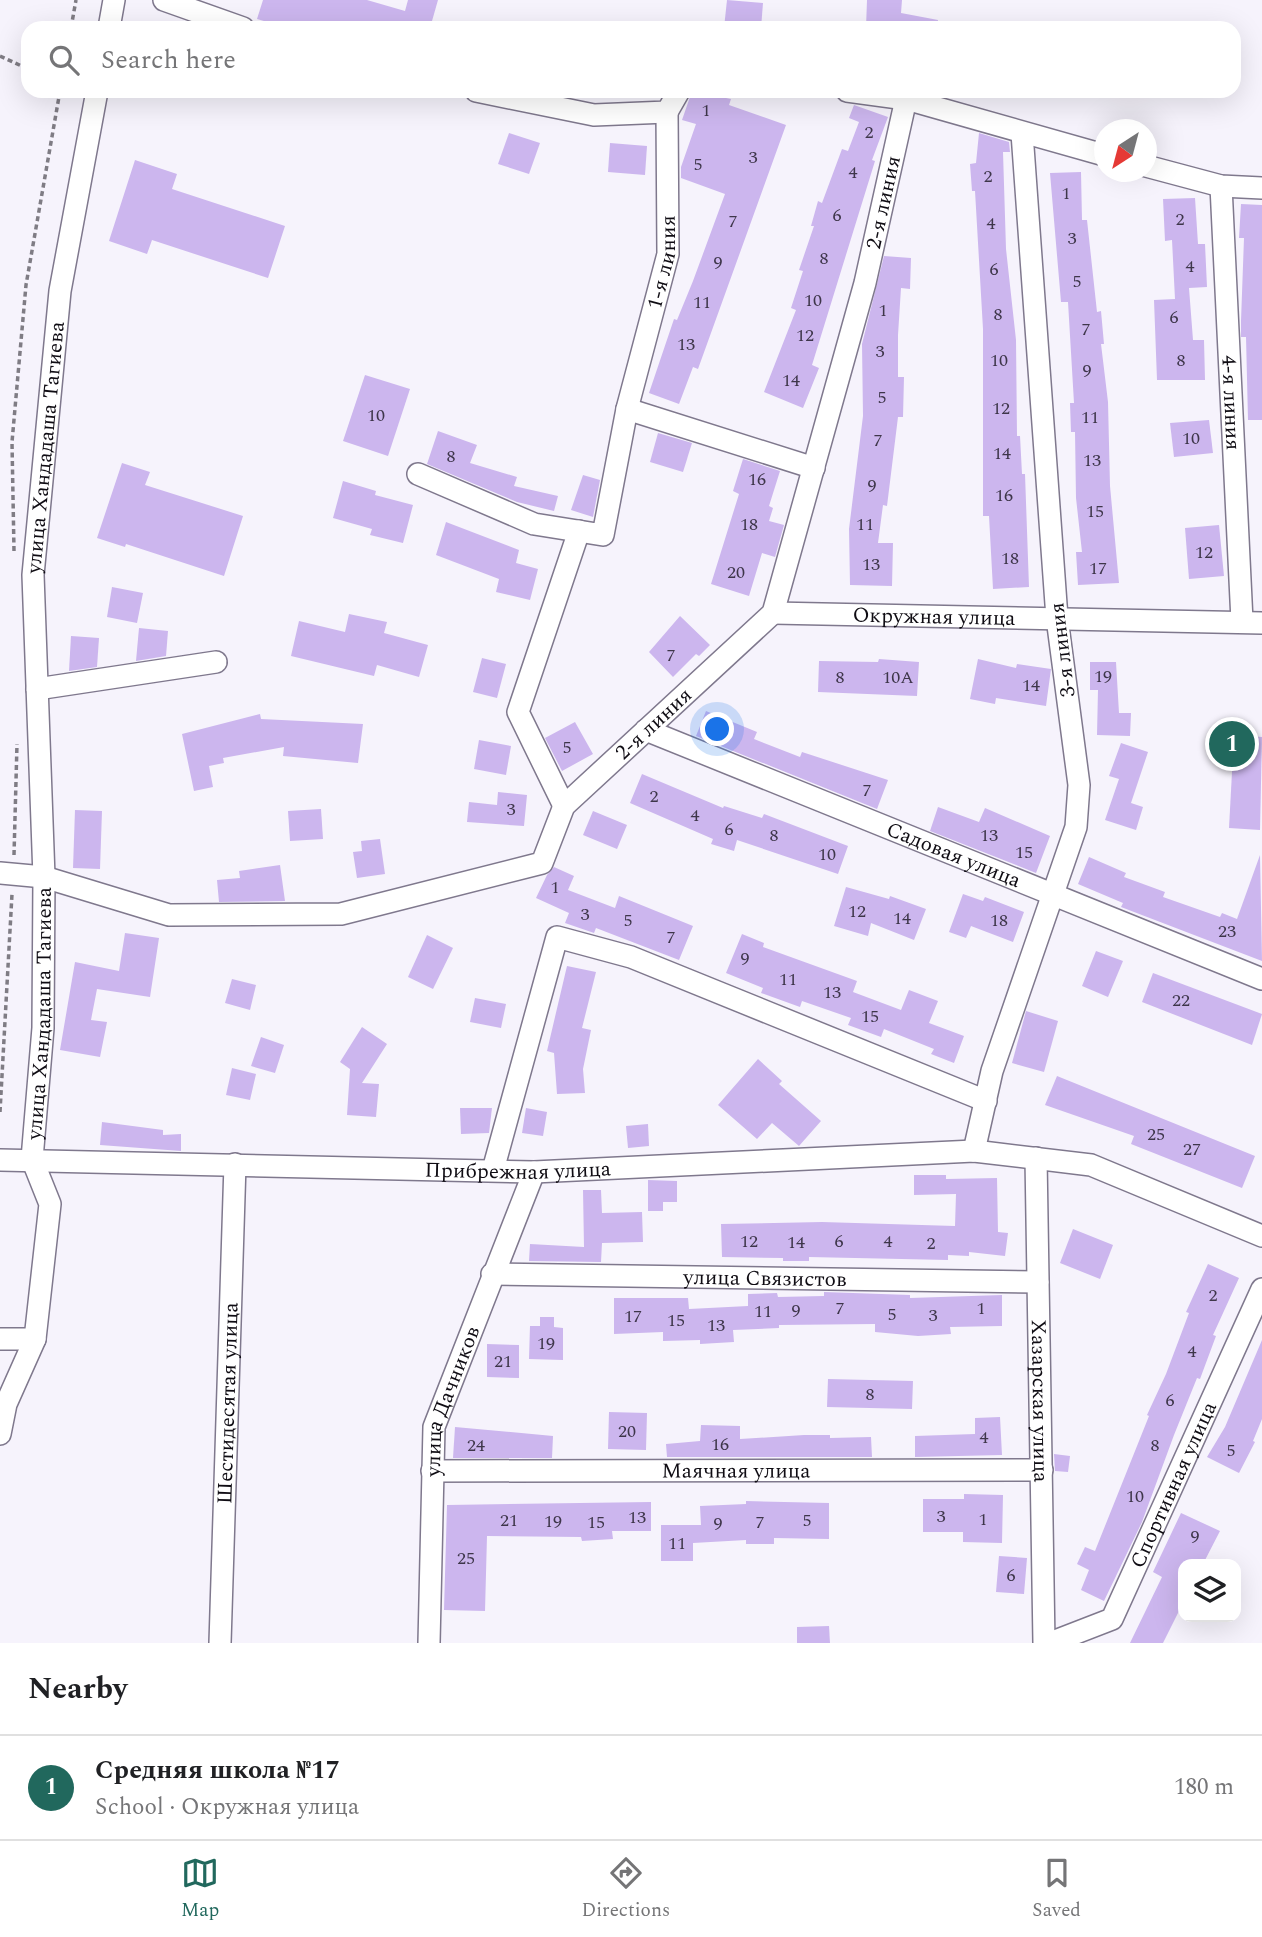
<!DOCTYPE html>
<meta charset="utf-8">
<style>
body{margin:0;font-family:Spectral,serif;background:#f2f2f2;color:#202124}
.controls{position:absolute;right:21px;bottom:21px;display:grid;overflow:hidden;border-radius:14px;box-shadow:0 7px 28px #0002}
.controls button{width:63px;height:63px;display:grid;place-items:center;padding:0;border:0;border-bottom:2px solid #e0e0e0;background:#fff;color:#202124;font:35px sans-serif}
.compass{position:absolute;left:1094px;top:119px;width:63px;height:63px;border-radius:50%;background:#fff;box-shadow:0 7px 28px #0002;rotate:216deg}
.you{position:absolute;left:718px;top:730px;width:24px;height:24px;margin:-18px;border:5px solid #fff;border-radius:50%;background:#1a73e8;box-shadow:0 0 0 10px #1a73e833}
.badge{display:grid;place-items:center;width:46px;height:46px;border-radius:50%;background:#21685d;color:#fff;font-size:23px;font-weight:700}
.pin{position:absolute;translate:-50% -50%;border:4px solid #fff;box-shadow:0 2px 7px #0006}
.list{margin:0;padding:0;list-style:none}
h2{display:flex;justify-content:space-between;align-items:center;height:91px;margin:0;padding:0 28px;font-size:30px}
h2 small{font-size:23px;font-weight:400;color:#757577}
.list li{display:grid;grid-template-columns:46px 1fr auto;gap:21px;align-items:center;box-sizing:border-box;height:105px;padding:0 28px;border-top:2px solid #e0e0e0}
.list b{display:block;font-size:26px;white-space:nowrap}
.list p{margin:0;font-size:23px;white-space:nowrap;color:#757577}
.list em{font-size:23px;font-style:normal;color:#757577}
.icon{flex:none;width:38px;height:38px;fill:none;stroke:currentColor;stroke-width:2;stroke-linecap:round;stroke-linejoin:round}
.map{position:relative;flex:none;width:1262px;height:1643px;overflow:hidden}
.search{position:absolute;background:#fff;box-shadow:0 7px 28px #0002;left:21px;right:21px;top:21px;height:77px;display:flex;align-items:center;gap:18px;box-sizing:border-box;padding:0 24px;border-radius:21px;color:#757577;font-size:26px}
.sheet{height:196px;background:#fff}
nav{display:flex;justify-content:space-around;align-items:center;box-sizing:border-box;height:98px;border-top:2px solid #e0e0e0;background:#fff;font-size:19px;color:#757577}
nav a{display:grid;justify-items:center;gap:4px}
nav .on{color:#21685d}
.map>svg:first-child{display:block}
.building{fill:#ccb6ee}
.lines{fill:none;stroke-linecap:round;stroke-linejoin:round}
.minor-casing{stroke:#7f788d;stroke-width:24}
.path{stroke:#7f7c84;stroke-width:3.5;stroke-dasharray:5 3.5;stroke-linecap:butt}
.minor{stroke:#fff;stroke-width:21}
.labels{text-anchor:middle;stroke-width:5;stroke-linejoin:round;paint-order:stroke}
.number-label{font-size:18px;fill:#3e364a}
.street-label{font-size:21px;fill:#0f0c13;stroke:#fff}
</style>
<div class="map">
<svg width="1262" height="1643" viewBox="0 0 1262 1643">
<rect width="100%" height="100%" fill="#f6f3fc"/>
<g class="building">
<polygon points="263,0 367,0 405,11 408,0 438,0 430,28 288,28 257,19"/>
<polygon points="727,0 763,3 761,28 724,28"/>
<polygon points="867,0 902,0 901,13 938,20 937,28 866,28"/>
<polygon points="692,91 731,99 729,105 786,125 698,369 693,367 679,404 649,393 674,319 677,320 693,281 725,194 681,178 681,167 696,124 682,120"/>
<polygon points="854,105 888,117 872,160 875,161 812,365 819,368 803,408 764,392 796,310 791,308 803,271 799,270 814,226 811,226 818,201 822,203 842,149 848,151 859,122 849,118"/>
<polygon points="509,133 540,143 529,174 498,164"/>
<polygon points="979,133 1009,142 1010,152 1003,152 1006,249 1016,340 1017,436 1020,436 1022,474 1025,474 1029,587 993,589 989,516 983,516 983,329 975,191 972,191 970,164 976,163"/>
<polygon points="610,143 647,146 645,175 608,172"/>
<polygon points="135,160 177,174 172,189 285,226 268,278 152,240 147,254 109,241"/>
<polygon points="1081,172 1082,220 1087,220 1097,312 1101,311 1104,344 1101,344 1108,402 1110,486 1119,583 1078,585 1076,552 1082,552 1076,498 1075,432 1071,432 1070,403 1074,403 1068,302 1061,302 1050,173"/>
<polygon points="1195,198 1198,244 1205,244 1207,287 1189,288 1193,340 1204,340 1205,380 1157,380 1154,300 1175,299 1172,240 1165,241 1163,199"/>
<polygon points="1241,204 1262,205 1262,420 1248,420 1246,337 1241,337 1241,321 1244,238 1239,238"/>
<polygon points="884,256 911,258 910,289 901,288 898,335 898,377 904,377 903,417 898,417 887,506 883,505 878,543 893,543 892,586 850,585 849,529 863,416 862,344"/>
<polygon points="365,375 410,389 388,456 343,441"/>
<polygon points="1209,420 1213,453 1174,457 1170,423"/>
<polygon points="438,431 477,445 470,463 517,477 514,486 558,496 554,511 517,502 427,464"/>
<polygon points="658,433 692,443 683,472 650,462"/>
<polygon points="743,459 780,471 769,506 773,508 769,521 784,525 775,557 762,553 749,596 711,584 739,494 733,491"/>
<polygon points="122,463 150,472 145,485 243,516 224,576 126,544 125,547 97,538"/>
<polygon points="583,475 600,480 593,517 571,510"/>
<polygon points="343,481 376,491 375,495 413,505 403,543 370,535 372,529 333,518"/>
<polygon points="446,522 519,550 516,563 538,569 530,600 496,592 499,579 436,555"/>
<polygon points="1219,525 1224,576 1189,579 1185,528"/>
<polygon points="112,587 143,593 137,623 107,617"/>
<polygon points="349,614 387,622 384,633 428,645 419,677 377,665 374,676 291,656 299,621 345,632"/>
<polygon points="680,616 710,645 699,656 696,654 673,677 649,652"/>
<polygon points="139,628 168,631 166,656 136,661"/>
<polygon points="71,636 99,638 97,667 69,671"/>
<polygon points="482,658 506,664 497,698 473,692"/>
<polygon points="879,659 919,662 917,696 818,692 819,661 878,662"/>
<polygon points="978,659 1016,668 1017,664 1051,669 1046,706 996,698 995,704 970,699"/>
<polygon points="1090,662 1116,662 1119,713 1131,713 1130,736 1097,735 1098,690 1090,690"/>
<polygon points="706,711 757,732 754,739 800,757 802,752 888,780 877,809 696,736"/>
<polygon points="260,714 261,719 363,724 358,763 283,756 284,747 223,758 224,763 209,766 213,787 194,791 182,734"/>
<polygon points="575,722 593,754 562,771 545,738"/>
<polygon points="1234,735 1262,737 1260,830 1229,828"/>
<polygon points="479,740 511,746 506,775 474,769"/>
<polygon points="1121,743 1148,752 1131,803 1143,807 1136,830 1105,820 1119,779 1109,776"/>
<polygon points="642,774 723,808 724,806 762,818 764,814 848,846 838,874 737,840 734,851 711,844 713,839 630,803"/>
<polygon points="498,792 527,795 524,826 467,822 469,802 497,805"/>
<polygon points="938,807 979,822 985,808 1050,836 1036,873 930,831"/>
<polygon points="321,809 323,839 290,841 288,811"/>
<polygon points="75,810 102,811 100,869 73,868"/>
<polygon points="593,811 627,825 617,849 583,835"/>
<polygon points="380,839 385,874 357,878 353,852 362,851 361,841"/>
<polygon points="1260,855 1262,961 1121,907 1123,903 1078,884 1089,857 1126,873 1124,877 1165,892 1163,897 1220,917 1222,913 1237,919"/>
<polygon points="280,865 285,901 219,902 217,880 240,878 239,871"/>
<polygon points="554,867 574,876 568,890 615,908 619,896 693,926 679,960 596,928 594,933 565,923 569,913 536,898 547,875"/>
<polygon points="846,887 889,899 890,896 926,909 914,940 871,923 868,936 834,926"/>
<polygon points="963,894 983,901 985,897 1024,912 1013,942 971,926 966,938 949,932"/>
<polygon points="125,933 159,938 150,997 97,989 91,1020 107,1022 100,1057 60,1050 75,962 119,971"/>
<polygon points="742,934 764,943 763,947 857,981 853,992 901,1010 909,990 938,1001 929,1023 964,1036 954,1063 931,1054 934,1049 884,1029 881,1037 848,1025 851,1018 802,1001 800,1007 761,993 763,988 726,973"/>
<polygon points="427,935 453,948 433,989 408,977"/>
<polygon points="1096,951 1123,961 1108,997 1082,986"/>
<polygon points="567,966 596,972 582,1028 591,1030 583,1069 585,1093 557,1094 554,1053 547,1051"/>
<polygon points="1153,973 1262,1014 1252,1045 1142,1002"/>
<polygon points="232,979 256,985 250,1010 225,1003"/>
<polygon points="475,998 506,1004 501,1028 470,1022"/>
<polygon points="1026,1011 1058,1021 1044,1072 1012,1063"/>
<polygon points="362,1027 387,1044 362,1083 379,1084 376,1117 347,1115 350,1069 340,1062"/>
<polygon points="261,1037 284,1045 275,1073 251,1066"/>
<polygon points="758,1059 782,1081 779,1084 821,1121 799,1146 772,1123 757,1139 718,1105"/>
<polygon points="232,1068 256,1074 250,1100 226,1095"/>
<polygon points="1057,1076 1255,1156 1242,1188 1131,1144 1134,1136 1045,1105"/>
<polygon points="460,1108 492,1108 489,1133 461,1134"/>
<polygon points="526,1108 547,1112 543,1136 522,1133"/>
<polygon points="102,1122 163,1130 163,1135 181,1134 181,1151 100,1145"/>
<polygon points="648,1124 649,1146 628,1148 626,1126"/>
<polygon points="914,1175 946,1175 946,1179 997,1178 998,1232 1008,1233 1005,1256 969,1252 969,1256 948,1255 948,1260 809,1257 809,1261 783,1261 783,1258 722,1257 721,1224 822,1222 955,1226 956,1194 914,1195"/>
<polygon points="648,1180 677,1181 677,1202 663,1202 663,1211 648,1211"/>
<polygon points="583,1190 601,1190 602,1213 642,1212 643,1242 602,1243 601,1262 529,1261 530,1244 584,1247"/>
<polygon points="1073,1229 1113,1245 1100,1279 1060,1263"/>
<polygon points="1208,1264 1239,1278 1213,1335 1216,1336 1200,1379 1197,1378 1174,1435 1142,1522 1104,1601 1081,1590 1089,1570 1077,1564 1085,1547 1095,1551 1149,1416 1147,1415 1166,1374 1189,1313 1186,1312"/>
<polygon points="824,1292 910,1295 910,1298 1002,1295 1002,1326 950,1327 951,1334 918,1336 875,1332 875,1324 779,1325 779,1328 733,1330 734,1342 700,1344 700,1340 663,1341 663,1332 614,1334 614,1298 688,1298 689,1309 748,1306 748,1294 777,1293 778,1297 824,1296"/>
<polygon points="540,1317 554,1317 554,1327 563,1328 563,1360 529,1359 530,1326 540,1326"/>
<polygon points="1262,1340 1262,1419 1253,1441 1255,1442 1239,1473 1207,1457 1225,1427"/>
<polygon points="487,1344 519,1345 519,1378 487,1377"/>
<polygon points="828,1379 913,1381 912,1409 827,1407"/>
<polygon points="609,1412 647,1413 646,1450 608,1449"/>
<polygon points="1000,1417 1002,1455 915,1457 915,1436 975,1434 975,1418"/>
<polygon points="701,1425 740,1426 740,1439 804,1435 830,1435 830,1438 871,1437 872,1457 667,1457 666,1444 700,1441"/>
<polygon points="455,1427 553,1436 552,1458 453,1458"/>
<polygon points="1054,1454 1070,1456 1068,1472 1055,1471"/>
<polygon points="964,1494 1003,1495 1002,1543 963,1542 963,1532 923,1532 923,1499 964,1499"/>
<polygon points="746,1501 829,1503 829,1539 774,1538 774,1544 746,1544 746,1540 693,1543 693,1561 661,1561 661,1525 701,1525 700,1506 746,1504"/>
<polygon points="651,1502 651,1531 612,1531 613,1539 582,1541 581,1537 487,1536 485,1611 444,1610 447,1505"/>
<polygon points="1181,1513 1220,1531 1203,1564 1183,1564 1183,1603 1163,1643 1130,1643 1162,1577 1153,1572"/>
<polygon points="999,1556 1027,1558 1024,1594 996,1592"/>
<polygon points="829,1626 830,1643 797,1643 797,1627"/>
</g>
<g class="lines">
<g class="minor-casing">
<g id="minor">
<polyline points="164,0 243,28"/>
<polyline points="109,28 114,0"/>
<polyline points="476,91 594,115 667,112 679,91"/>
<polyline points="847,91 906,99 1104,155"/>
<polyline points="1146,166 1221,186 1262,188"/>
<path id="s1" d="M1221,186L1242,621"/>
<polyline points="627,409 814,468"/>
<path id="s2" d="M418,474L534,524L603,535L627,409L668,254L667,112"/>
<path id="s3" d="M773,613L1262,623"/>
<polyline points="37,689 216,662"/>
<path id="s4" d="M646,730L1262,979"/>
<polyline points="564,806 518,712 579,531"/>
<path id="s5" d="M0,873L44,877L169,915L341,914L542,863L564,806L773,613L865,283L906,99"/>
<polyline points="974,1151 992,1071 1076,827 1079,785 1057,618 1022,133"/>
<path id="s6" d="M1036,1158L1044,1643"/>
<path id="s7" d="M0,1160L534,1172L974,1151L1091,1165L1262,1236"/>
<polyline points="493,1170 557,937 631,957 986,1101"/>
<path id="s8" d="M492,1274L1038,1282"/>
<polyline points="0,1339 35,1339"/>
<path id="s9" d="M0,1434L6,1404L35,1339L50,1204L32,1159L43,1028L44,877L33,575L60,291L97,91"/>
<path id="s10" d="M432,1471L1042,1470"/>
<path id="s11" d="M220,1643L235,1164"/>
<path id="s12" d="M429,1643L434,1427L534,1172"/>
<path id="s13" d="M1050,1643L1112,1619L1262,1289"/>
</g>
</g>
<g class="path">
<polyline points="71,28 76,0"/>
<polyline points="0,56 28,69"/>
<polyline points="14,551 12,442 26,285 60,91"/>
<polyline points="14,855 17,744"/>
<polyline points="0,1112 12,894"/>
</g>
<use href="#minor" class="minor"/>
</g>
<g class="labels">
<g class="number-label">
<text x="706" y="116">1</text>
<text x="869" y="138">2</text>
<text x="753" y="163">3</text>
<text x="698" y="170">5</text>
<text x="853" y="178">4</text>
<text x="988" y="182">2</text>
<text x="1066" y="199">1</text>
<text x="837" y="221">6</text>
<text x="1180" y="225">2</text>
<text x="733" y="227">7</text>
<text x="991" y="229">4</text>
<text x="1072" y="244">3</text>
<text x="824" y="264">8</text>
<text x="718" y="268">9</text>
<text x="1190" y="272">4</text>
<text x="994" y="275">6</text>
<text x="1077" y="287">5</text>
<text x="813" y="306">10</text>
<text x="702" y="308">11</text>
<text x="883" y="316">1</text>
<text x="998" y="320">8</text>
<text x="1174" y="323">6</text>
<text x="1086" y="335">7</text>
<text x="805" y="341">12</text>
<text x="686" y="350">13</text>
<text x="880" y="357">3</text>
<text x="999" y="366">10</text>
<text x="1181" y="366">8</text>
<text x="1087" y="376">9</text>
<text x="791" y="386">14</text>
<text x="882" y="403">5</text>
<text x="1001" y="414">12</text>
<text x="376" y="421">10</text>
<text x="1090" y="423">11</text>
<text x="1191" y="444">10</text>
<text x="878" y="446">7</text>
<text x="1002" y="459">14</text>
<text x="451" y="462">8</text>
<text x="1092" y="466">13</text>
<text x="757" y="485">16</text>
<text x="872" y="491">9</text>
<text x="1004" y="501">16</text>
<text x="1095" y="517">15</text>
<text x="749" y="530">18</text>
<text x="865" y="530">11</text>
<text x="1204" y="558">12</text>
<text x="1010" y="564">18</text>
<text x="871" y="570">13</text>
<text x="1098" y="574">17</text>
<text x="736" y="578">20</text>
<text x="671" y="661">7</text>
<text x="1103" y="682">19</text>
<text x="840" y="683">8</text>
<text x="898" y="683">10А</text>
<text x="1031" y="691">14</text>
<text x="567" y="753">5</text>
<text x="867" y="796">7</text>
<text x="654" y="802">2</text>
<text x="511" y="815">3</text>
<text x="695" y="821">4</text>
<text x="729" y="835">6</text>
<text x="774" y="841">8</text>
<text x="989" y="841">13</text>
<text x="1024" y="858">15</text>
<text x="827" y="860">10</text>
<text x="555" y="893">1</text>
<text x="857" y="917">12</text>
<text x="585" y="920">3</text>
<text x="902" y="924">14</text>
<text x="628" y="926">5</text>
<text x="999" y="926">18</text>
<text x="1227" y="937">23</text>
<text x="671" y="943">7</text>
<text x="745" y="964">9</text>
<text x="788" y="985">11</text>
<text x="832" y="998">13</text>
<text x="1181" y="1006">22</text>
<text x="870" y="1022">15</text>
<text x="1156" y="1140">25</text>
<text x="1192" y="1155">27</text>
<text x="749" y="1247">12</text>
<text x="839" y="1247">6</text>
<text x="888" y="1247">4</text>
<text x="796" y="1248">14</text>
<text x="931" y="1249">2</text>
<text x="1213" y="1301">2</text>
<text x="840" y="1314">7</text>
<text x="981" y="1314">1</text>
<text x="796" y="1316">9</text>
<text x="763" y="1317">11</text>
<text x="892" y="1320">5</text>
<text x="933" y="1321">3</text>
<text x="633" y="1322">17</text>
<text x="676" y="1326">15</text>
<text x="716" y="1331">13</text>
<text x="546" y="1349">19</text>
<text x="1192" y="1357">4</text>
<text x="503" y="1367">21</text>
<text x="870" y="1400">8</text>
<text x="1170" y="1406">6</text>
<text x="627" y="1437">20</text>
<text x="984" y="1443">4</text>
<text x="720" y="1450">16</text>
<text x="476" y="1451">24</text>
<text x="1155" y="1451">8</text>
<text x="1231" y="1456">5</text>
<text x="1135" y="1502">10</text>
<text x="941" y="1522">3</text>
<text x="637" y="1523">13</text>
<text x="983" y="1525">1</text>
<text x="509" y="1526">21</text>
<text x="807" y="1526">5</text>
<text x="553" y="1527">19</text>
<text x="596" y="1528">15</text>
<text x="760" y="1528">7</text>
<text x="718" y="1529">9</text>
<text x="1195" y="1542">9</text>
<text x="677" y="1549">11</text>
<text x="466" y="1564">25</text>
<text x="1011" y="1581">6</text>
</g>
<g class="street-label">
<text dy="7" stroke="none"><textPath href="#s5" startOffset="1325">2-я линия</textPath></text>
<text dy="7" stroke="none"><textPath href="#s2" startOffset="476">1-я линия</textPath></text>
<text dy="7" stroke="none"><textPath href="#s1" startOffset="217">4-я линия</textPath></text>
<text dy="7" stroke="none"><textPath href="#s9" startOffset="999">улица Хандадаша Тагиева</textPath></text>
<text dy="7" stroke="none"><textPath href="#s3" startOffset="161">Окружная улица</textPath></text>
<text transform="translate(1062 650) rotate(-97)" y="7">3-я линия</text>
<text dy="7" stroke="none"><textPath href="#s5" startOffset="737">2-я линия</textPath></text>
<text dy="7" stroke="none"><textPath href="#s4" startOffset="332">Садовая улица</textPath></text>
<text dy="7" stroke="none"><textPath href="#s9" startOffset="432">улица Хандадаша Тагиева</textPath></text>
<text dy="7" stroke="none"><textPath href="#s7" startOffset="518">Прибрежная улица</textPath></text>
<text dy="7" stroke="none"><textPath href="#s8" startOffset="273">улица Связистов</textPath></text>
<text dy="7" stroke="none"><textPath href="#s6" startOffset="243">Хазарская улица</textPath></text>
<text dy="7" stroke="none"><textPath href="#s12" startOffset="245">улица Дачников</textPath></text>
<text dy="7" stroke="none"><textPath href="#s11" startOffset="240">Шестидесятая улица</textPath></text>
<text dy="7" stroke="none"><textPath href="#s10" startOffset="304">Маячная улица</textPath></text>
<text dy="7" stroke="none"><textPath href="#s13" startOffset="214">Спортивная улица</textPath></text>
</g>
</g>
</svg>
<div class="controls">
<button><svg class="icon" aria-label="layers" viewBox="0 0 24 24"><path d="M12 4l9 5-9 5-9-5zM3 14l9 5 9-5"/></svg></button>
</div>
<svg class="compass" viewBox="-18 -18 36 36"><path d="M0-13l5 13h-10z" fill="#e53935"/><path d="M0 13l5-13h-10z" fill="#757577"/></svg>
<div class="you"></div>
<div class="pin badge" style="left:1232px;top:744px">1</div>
<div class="search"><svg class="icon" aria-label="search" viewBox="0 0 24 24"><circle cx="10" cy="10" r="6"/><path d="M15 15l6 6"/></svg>Search here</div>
</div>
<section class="sheet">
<h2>Nearby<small></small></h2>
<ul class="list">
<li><span class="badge">1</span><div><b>Средняя школа №17</b><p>School · Окружная улица</p></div><em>180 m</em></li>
</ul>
</section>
<nav>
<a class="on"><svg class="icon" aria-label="map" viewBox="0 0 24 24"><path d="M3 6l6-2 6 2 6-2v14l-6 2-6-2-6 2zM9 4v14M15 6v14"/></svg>Map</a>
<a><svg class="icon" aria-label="directions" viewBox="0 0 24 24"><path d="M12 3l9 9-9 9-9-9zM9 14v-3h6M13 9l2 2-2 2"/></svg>Directions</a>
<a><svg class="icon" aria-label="saved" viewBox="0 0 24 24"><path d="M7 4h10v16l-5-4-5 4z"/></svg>Saved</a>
</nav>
